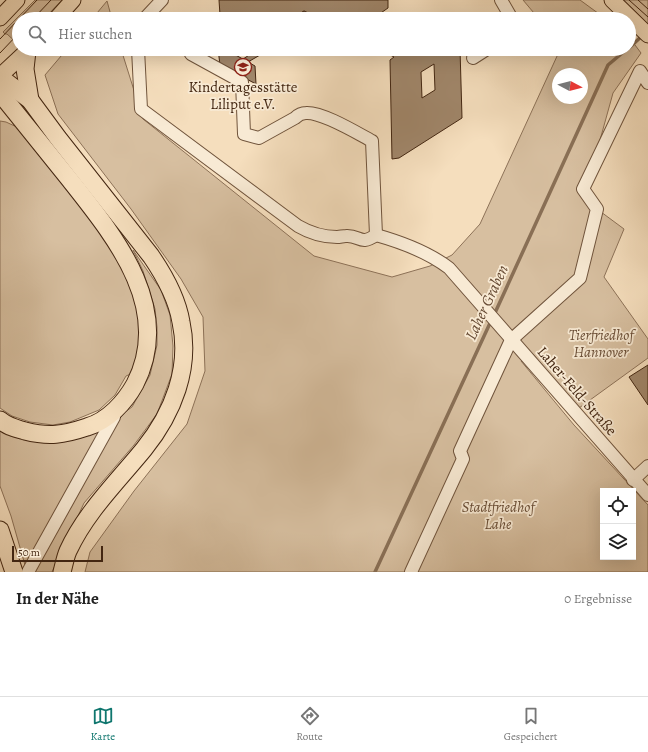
<!DOCTYPE html>
<html lang="de">
<meta charset="utf-8">
<style>
body{margin:0;font-family:Alegreya,serif;background:#f6f6f6;color:#222}
.controls{position:absolute;right:12px;bottom:12px;display:grid;overflow:hidden;border-radius:0px;box-shadow:0 4px 16px #0002}
.controls button{width:36px;height:36px;display:grid;place-items:center;padding:0;border:0;border-bottom:1px solid #e0e0e0;background:#fff;color:#222;font:20px sans-serif}
.compass{position:absolute;left:552px;top:68px;width:36px;height:36px;border-radius:50%;background:#fff;box-shadow:0 4px 16px #0002;rotate:97deg}
.scale{position:absolute;left:12px;bottom:10px;width:91px;box-sizing:border-box;padding-left:4px;border:2px solid #432611;border-top:0;font-size:11px;line-height:14px;white-space:nowrap;color:#432611;-webkit-text-stroke:3px #f8ead4;paint-order:stroke}
.list{margin:0;padding:0;list-style:none}
h2{display:flex;justify-content:space-between;align-items:center;height:52px;margin:0;padding:0 16px;font-size:17px}
h2 small{font-size:13px;font-weight:400;color:#767676}
.icon{flex:none;width:22px;height:22px;fill:none;stroke:currentColor;stroke-width:2;stroke-linecap:round;stroke-linejoin:round}
.map{position:relative;flex:none;width:648px;height:572px;overflow:hidden}
.search{position:absolute;background:#fff;box-shadow:0 4px 16px #0002;left:12px;right:12px;top:12px;height:44px;display:flex;align-items:center;gap:10px;box-sizing:border-box;padding:0 14px;border-radius:22px;color:#767676;font-size:15px}
.sheet{height:124px;background:#fff}
nav{display:flex;justify-content:space-around;align-items:center;box-sizing:border-box;height:56px;border-top:1px solid #e0e0e0;background:#fff;font-size:11px;color:#767676}
nav a{display:grid;justify-items:center;gap:2px}
nav .on{color:#0f766e}
.map>svg:first-child{display:block}
.green{fill:#d7bfa0;stroke:#8d7258;fill-rule:evenodd}
.lines{fill:none;stroke-linecap:round;stroke-linejoin:round}
.stream{stroke:#896f55;stroke-width:3.5}
.building{fill:#a0866a;stroke:#432611;fill-rule:evenodd}
.minor-casing{stroke:#70543c;stroke-width:14}
.major-casing{stroke:#432611;stroke-width:17}
.highway-casing{stroke:#432611;stroke-width:19}
.minor{stroke:#f8ead4;stroke-width:12}
.major{stroke:#f5debd;stroke-width:15}
.highway{stroke:#f5debd;stroke-width:17}
.tram{stroke:#432611;stroke-width:1}
.labels{text-anchor:middle;stroke-width:3.5;stroke-linejoin:round;paint-order:stroke}
.poi-label{font-size:15px;fill:#432611;stroke:#f8ead4}
.park-label{font-size:15px;font-style:italic;fill:#684c35;stroke:#f8ead4}
.street-label{font-size:15px;fill:#432611;stroke:#f8ead4}
.water-label{font-size:16px;font-style:italic;fill:#664a33;stroke:#f8ead4}
</style>
<div class="map">
<svg width="648" height="572" viewBox="0 0 648 572">
<rect width="100%" height="100%" fill="#f5debd"/>
<filter id="stains"><feTurbulence type="fractalNoise" baseFrequency=".005" numOctaves="4"/><feColorMatrix values="0 0 0 0 .2 0 0 0 0 .09 0 0 0 0 .02 0 0 0 .5 -.17"/></filter>
<radialGradient id="worn" r=".72"><stop offset=".6" stop-color="#630" stop-opacity="0"/><stop offset="1" stop-color="#630" stop-opacity=".3"/></radialGradient>
<g class="green">
<polygon points="35,0 62,0 44,19 19,19 19,45 7,34 5,34 3,32"/>
<polygon points="523,0 580,0 606,19 539,19"/>
<polygon points="620,0 648,0 648,26"/>
<polygon points="107,1 112,19 92,19"/>
<path d="M629,37L641,53L613,93L592,169L583,189L597,209L624,229L604,277L648,339V358L579,408L532,353L521,361L574,425L648,505V572H85L90,552L134,491L187,424L205,371L203,317L181,279L131,209L58,114L45,75L67,49H121L143,119L314,256L392,277L430,266L452,255L480,224L558,54L555,49H629ZM558,74H582V98H558ZM603,491H633V557H603Z"/>
<polygon points="0,121 6,122 19,128 98,225 131,281 142,329 135,372 126,376 115,395 99,410 70,422 53,425 30,422 12,416 0,408"/>
<polygon points="133,250 161,290 170,315 173,346 172,374 157,414 134,445 84,503 52,572 27,572 11,516 0,486 0,428 101,429 132,407 150,375 157,345 157,327 155,309 143,271"/>
</g>
<g class="lines">
<g class="stream">
<polyline points="629,48 643,35"/>
<polyline points="494,315 608,65 627,49"/>
<polyline points="375,572 491,321"/>
</g>
</g>
<g class="building">
<polygon points="219,0 388,0 388,8 375,17 375,19 319,19 304,11 291,19 228,19 220,15"/>
<polygon points="304,11 314,16 314,19 295,19 295,17"/>
<polygon points="218,49 224,49 243,59 254,52 260,55 248,62 255,66 256,84 220,65"/>
<path d="M379,49H460L462,118L399,158L392,159L390,60L394,57ZM434,64L435,90L422,98L421,72Z"/>
<polygon points="648,365 648,405 629,377"/>
</g>
<g class="lines">
<g class="minor-casing">
<g id="minor">
<polyline points="501,0 512,19"/>
<polyline points="146,19 146,17 162,0"/>
<path d="M138,49L141,109L298,226C310,233 323,237 337,237C340,237 343,236 346,236C360,235 360,246 376,235"/>
<path d="M188,49L191,54L242,82L244,134L259,138L295,118C298,115 302,113 306,113C323,112 357,133 372,141L376,235"/>
<polyline points="473,58 487,49"/>
<path d="M376,235C401,242 428,252 449,268L648,495"/>
<polyline points="633,480 648,466"/>
<polyline points="28,572 114,417 115,410"/>
<polyline points="411,572 463,459 460,451 511,340 580,278 597,209 583,189 640,71 648,83"/>
</g>
</g>
<g class="major-casing">
<g id="major">
<polyline points="612,0 648,35"/>
<polyline points="0,18 17,0"/>
<polyline points="56,19 73,0"/>
<polyline points="0,76 29,49"/>
</g>
</g>
<g class="highway-casing">
<g id="highway">
<polyline points="27,51 25,69 30,100"/>
<path d="M0,77L30,100L58,138L151,256C164,275 177,298 181,322C191,368 173,413 144,449C117,482 86,512 68,551C65,558 64,565 62,572"/>
<path d="M0,80L4,98C26,125 48,153 70,180C115,237 174,308 135,384C125,402 108,421 87,427C63,435 49,437 25,431C15,428 8,427 0,420"/>
<polyline points="0,530 14,572"/>
</g>
</g>
<use href="#minor" class="minor"/>
<use href="#major" class="major"/>
<use href="#highway" class="highway"/>
<g class="tram">
<polyline points="629,0 648,17"/>
<polyline points="638,0 648,9"/>
<polyline points="33,19 51,0"/>
<polyline points="0,39 37,0"/>
<polyline points="0,53 19,33"/>
</g>
</g>
<defs>
<g id="school-ring" transform="scale(0.9)"><circle r="9.5" fill="#f8ead4" stroke="#8f2418" stroke-width="1.5"/><path d="M0-5L7-2L0 1L-7-2ZM-4 1L0 2.5L4 1V4Q0 6-4 4Z" fill="#8f2418"/></g>
</defs>
<g fill-rule="evenodd">
<use href="#school-ring" x="243" y="67"/>
</g>
<g class="labels">
<g class="poi-label">
<text x="243" y="92">Kindertagesstätte<tspan x="243" dy="17">Liliput e.V.</tspan></text>
</g>
<g class="park-label">
<text x="601" y="340">Tierfriedhof<tspan x="601" dy="17">Hannover</tspan></text>
<text x="498" y="512">Stadtfriedhof<tspan x="498" dy="17">Lahe</tspan></text>
</g>
<g class="street-label">
<text transform="translate(577 391) rotate(49)" y="5">Laher-Feld-Straße</text>
</g>
<g class="water-label">
<text transform="translate(486 302) rotate(-65)" y="6">Laher Graben</text>
</g>
</g>
<rect width="100%" height="100%" filter="url(#stains)"/>
<rect width="100%" height="100%" fill="url(#worn)"/>
</svg>
<div class="controls">
<button><svg class="icon" aria-label="locate" viewBox="0 0 24 24"><circle cx="12" cy="12" r="6"/><path d="M12 2v4M12 18v4M2 12h4M18 12h4"/></svg></button>
<button><svg class="icon" aria-label="layers" viewBox="0 0 24 24"><path d="M12 4l9 5-9 5-9-5zM3 14l9 5 9-5"/></svg></button>
</div>
<svg class="compass" viewBox="-18 -18 36 36"><path d="M0-13l5 13h-10z" fill="#e53935"/><path d="M0 13l5-13h-10z" fill="#767676"/></svg>
<div class="scale">50 m</div>
<div class="search"><svg class="icon" aria-label="search" viewBox="0 0 24 24"><circle cx="10" cy="10" r="6"/><path d="M15 15l6 6"/></svg>Hier suchen</div>
</div>
<section class="sheet">
<h2>In der Nähe<small>0 Ergebnisse</small></h2>
<ul class="list">
</ul>
</section>
<nav>
<a class="on"><svg class="icon" aria-label="map" viewBox="0 0 24 24"><path d="M3 6l6-2 6 2 6-2v14l-6 2-6-2-6 2zM9 4v14M15 6v14"/></svg>Karte</a>
<a><svg class="icon" aria-label="directions" viewBox="0 0 24 24"><path d="M12 3l9 9-9 9-9-9zM9 14v-3h6M13 9l2 2-2 2"/></svg>Route</a>
<a><svg class="icon" aria-label="saved" viewBox="0 0 24 24"><path d="M7 4h10v16l-5-4-5 4z"/></svg>Gespeichert</a>
</nav>
